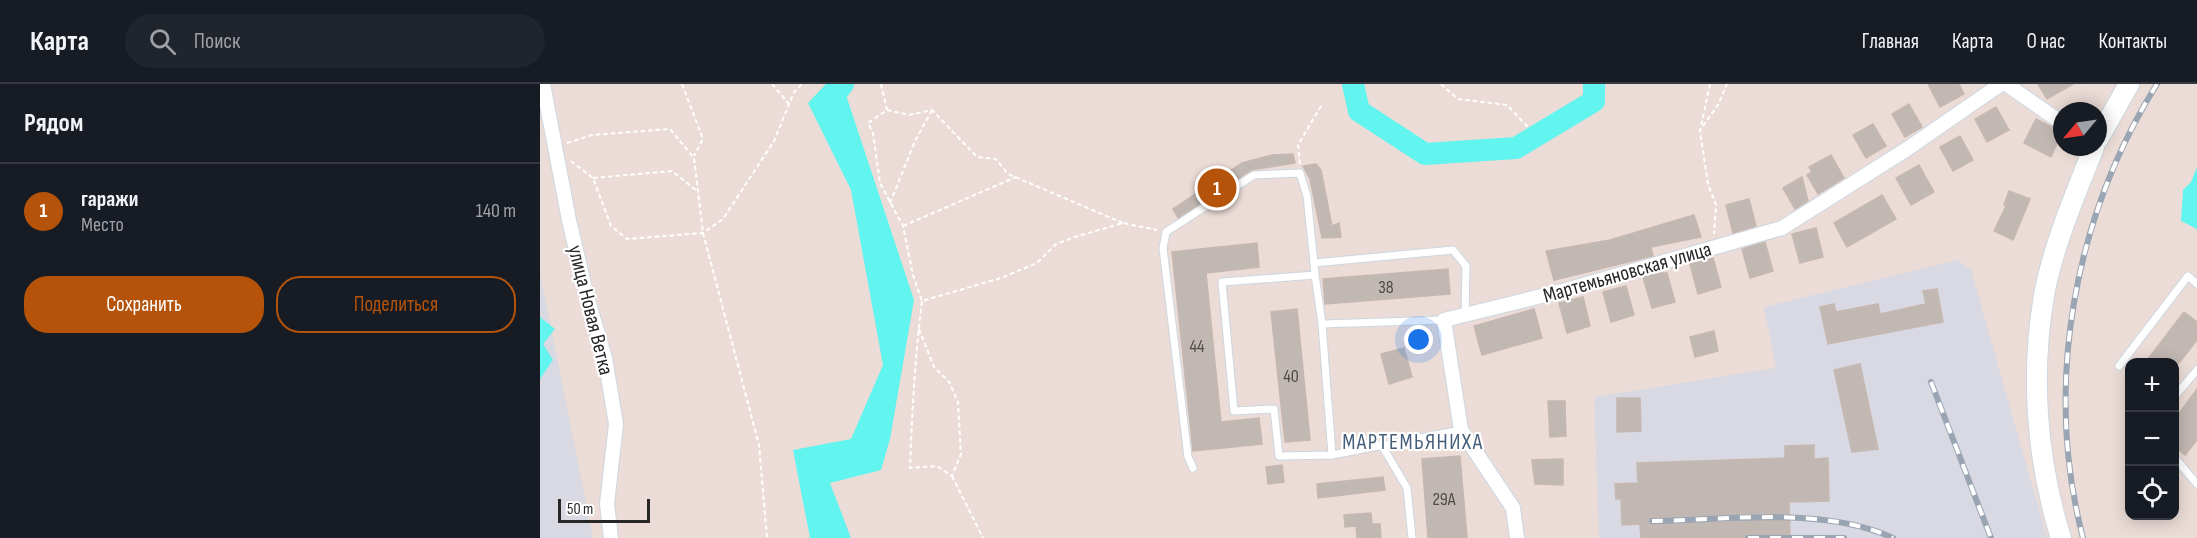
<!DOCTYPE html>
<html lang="ru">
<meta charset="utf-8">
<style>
body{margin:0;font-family:"Sofia Sans Condensed",sans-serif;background:#20242c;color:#f1f3f6}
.controls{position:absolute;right:18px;bottom:18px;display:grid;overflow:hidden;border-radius:12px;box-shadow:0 3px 15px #0003}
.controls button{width:54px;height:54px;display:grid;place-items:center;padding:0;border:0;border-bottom:2px solid #363941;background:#171b24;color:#f1f3f6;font:30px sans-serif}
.compass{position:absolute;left:1513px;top:18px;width:54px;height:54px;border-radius:50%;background:#171b24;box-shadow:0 3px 15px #0003;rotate:241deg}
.scale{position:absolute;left:18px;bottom:15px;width:92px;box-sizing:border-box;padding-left:6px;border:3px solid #272727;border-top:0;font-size:16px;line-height:21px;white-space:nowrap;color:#272727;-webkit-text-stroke:4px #fff;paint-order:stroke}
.you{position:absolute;left:879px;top:256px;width:21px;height:21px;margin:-15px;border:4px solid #fff;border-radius:50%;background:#1a73e8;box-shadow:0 0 0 9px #1a73e833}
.badge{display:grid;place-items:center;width:39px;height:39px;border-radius:50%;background:#b45309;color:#fff;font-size:20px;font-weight:700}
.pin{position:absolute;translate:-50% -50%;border:3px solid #fff;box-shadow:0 2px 6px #0006}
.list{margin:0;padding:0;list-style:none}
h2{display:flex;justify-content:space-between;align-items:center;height:78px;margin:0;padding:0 24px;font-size:26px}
h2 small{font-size:20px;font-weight:400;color:#9ea1a6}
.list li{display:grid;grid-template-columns:39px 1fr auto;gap:18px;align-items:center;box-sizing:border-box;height:96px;padding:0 24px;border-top:2px solid #363941}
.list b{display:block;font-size:22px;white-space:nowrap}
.list p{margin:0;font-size:20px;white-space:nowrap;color:#9ea1a6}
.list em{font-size:20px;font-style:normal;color:#9ea1a6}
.actions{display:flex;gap:12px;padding:18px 24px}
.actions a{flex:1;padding:14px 0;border:2px solid #b45309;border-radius:24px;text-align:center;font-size:21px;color:#b45309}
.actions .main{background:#b45309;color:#fff}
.icon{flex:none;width:33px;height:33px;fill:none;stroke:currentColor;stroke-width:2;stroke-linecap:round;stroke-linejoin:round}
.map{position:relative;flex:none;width:1657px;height:454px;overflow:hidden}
header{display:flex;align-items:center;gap:36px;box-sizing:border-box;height:84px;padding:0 30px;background:#171b24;border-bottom:2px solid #363941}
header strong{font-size:28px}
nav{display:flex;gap:33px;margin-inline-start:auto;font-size:21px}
.search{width:420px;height:54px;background:#20242c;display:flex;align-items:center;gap:15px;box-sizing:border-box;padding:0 21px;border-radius:33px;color:#9ea1a6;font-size:22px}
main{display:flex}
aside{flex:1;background:#171b24}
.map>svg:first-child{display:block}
.industrial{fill:#d8d9e2}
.water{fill:#62f4ef}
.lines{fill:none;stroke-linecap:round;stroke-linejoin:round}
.river{stroke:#62f4ef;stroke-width:22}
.building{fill:#c2b8b3;stroke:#c6b8b1;stroke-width:1.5}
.service-casing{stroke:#ccd7e1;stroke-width:9}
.minor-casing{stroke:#ccd7e1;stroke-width:16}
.secondary-casing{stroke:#ccd7e1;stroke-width:22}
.path{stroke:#fff;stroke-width:2;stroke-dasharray:4.5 3;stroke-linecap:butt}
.service{stroke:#fff;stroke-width:7}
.minor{stroke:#fff;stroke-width:14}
.secondary{stroke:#fff;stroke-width:20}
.rail-casing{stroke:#9aa5b3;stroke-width:6}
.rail{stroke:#fff;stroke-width:4;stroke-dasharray:11;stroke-linecap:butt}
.labels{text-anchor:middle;stroke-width:4.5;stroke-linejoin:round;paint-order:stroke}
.number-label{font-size:18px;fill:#4e4b4a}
.street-label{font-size:21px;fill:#272727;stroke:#fff}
.neighbourhood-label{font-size:22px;letter-spacing:1.5px;fill:#455e79;stroke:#fff}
</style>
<header>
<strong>Карта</strong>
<div class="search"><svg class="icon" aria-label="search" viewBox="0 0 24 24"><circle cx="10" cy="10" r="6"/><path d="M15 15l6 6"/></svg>Поиск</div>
<nav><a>Главная</a><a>Карта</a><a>О нас</a><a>Контакты</a></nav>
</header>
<main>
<aside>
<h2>Рядом<small></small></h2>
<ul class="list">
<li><span class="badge">1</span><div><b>гаражи</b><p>Место</p></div><em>140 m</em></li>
</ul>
<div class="actions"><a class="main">Сохранить</a><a>Поделиться</a></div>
</aside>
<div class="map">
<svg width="1657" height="454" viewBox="0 0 1657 454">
<rect width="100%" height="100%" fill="#ebdcd7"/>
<g class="industrial">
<polygon points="1418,176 1431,186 1507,454 1059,454 1054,313 1236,284 1224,223"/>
<polygon points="0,189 53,454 0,454"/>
</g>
<g class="water">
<polygon points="286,0 292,0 307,14 374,216 350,355 341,386 290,399 311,454 270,454 253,366 311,355 343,281 311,106 268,19"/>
<polygon points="1657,83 1657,145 1641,137 1643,106 1651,98"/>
<polygon points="0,233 15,245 3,260 13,276 0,295"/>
</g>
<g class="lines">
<g class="river">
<polyline points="813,0 819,27 885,70 976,64 1054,17 1054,0"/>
<polyline points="300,33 293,13 303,0"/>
</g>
</g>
<g class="building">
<polygon points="1388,0 1419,0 1424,10 1400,23"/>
<polygon points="1498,0 1533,0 1507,15"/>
<polygon points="1369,20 1382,43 1365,53 1352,30"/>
<polygon points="1456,23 1469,46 1447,58 1435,35"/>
<polygon points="1496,35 1522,48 1511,73 1484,59"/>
<polygon points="1333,40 1346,62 1326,74 1313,51"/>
<polygon points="1420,52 1433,76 1413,87 1400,63"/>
<polygon points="753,70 755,79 711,86 638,134 633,125 702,79 732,71"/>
<polygon points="1291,71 1304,94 1278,110 1267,91 1272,88 1269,83"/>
<polygon points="776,80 781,86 792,142 799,139 801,153 782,154 770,95 763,82"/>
<polygon points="1379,81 1394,108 1371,121 1356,94"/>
<polygon points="1262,93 1268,117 1255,125 1243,104"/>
<polygon points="1469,107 1490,115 1473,156 1454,147 1466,122 1464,121"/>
<polygon points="1342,111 1356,135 1307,163 1294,139"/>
<polygon points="1209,115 1216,142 1193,149 1186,121"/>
<polygon points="1154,131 1161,153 1111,163 1113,172 1014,196 1006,167 1070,156"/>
<polygon points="1276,144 1283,173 1260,179 1252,150"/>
<polygon points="1225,158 1233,187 1210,194 1202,165"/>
<polygon points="717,159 719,183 666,189 681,338 719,334 722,360 653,367 632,168"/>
<polygon points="1173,174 1181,203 1158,210 1150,180"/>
<polygon points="908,185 910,210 785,220 783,195"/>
<polygon points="1118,189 1127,189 1135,218 1112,224 1103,193"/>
<polygon points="1086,202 1094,231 1071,238 1063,208"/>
<polygon points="1397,205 1403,238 1288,260 1280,223 1294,220 1296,228 1338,220 1340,230 1386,220 1383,207"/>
<polygon points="1043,213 1050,242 1027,249 1019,219"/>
<polygon points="757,225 770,356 745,358 731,228"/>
<polygon points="994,225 1002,254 942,271 934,242"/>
<polygon points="1644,228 1657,238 1657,256 1639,279 1605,279"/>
<polygon points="1174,247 1178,267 1155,273 1150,253"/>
<polygon points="864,264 872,293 849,300 841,270"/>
<polygon points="1320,280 1338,365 1312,368 1294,286"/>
<polygon points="1657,305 1657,356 1645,371 1635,363 1635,335"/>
<polygon points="1077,314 1100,314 1101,347 1077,348"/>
<polygon points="1008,317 1025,317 1026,352 1010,353"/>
<polygon points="1274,361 1274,375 1288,374 1289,417 1249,418 1250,454 1101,454 1100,440 1082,441 1081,415 1076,415 1075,400 1098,399 1097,379 1245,374 1245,362"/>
<polygon points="920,372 927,454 888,454 882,375"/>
<polygon points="1023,375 1023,401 995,400 992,376"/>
<polygon points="742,381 744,398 728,400 726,383"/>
<polygon points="843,393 845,406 778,414 777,400"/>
<polygon points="831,429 832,440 840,440 841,454 817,454 816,442 805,443 804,431"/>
</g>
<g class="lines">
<g class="service-casing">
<g id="service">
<polyline points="775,191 782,240"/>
<polyline points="904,236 782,240 792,371 739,372 734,325 694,327 682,198 775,191 774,179 913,166 926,182 925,231"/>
<polyline points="1579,282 1648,192 1657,200"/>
<polyline points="1634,313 1657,286"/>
<polyline points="841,360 867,404 872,454"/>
<polyline points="792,371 921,346"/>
<polyline points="1634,373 1657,400"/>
<polyline points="653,384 648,373 623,164 626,148 714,91 760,89 767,112 774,179"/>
</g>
</g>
<g class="minor-casing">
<g id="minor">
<polyline points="3,0 29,136 47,213 65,274 76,340 67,420 71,454"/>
<polyline points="1466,0 1522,39"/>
<polyline points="977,454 973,424 921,346 904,236 1026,206 1242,144 1367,65 1461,0"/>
</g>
</g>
<g class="secondary-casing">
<g id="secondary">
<polyline points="1558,55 1589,0"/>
<path d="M1521,454C1496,374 1490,288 1505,206C1515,157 1536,109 1554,63"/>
</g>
</g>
<g class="path">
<polyline points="142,0 163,55 154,72"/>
<polyline points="232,0 249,20"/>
<polyline points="341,0 347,26"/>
<polyline points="901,0 918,15 967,21 989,44"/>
<polyline points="1170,0 1160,47 1168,100 1176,121 1174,150"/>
<polyline points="1163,42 1178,21 1187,0"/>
<polyline points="27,59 52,51 130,45 154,74 163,149 219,361 227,454"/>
<polyline points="31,77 53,94 71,142 87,155 163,149 183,135 234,57 254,8 262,0"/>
<polyline points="760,80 758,61 781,22"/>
<polyline points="53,94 132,87 157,107"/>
<polyline points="350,119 375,57 392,26"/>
<polyline points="583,139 468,90 456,75 437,73 392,26 369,31 347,26 328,39 333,49 340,99 363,142 373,191 382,217 461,194 497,179 516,160 538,152 583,139 617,146"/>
<polyline points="363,142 476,93"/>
<path d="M379,245L394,283L409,298L418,318L421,370L412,392L397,382L370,384C372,328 375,273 382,217"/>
<polyline points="412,392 443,454"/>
</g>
<use href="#service" class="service"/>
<use href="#minor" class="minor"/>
<use href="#secondary" class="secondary"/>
<g class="rail-casing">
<g id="rail">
<polyline points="1391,298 1451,454"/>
<path d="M1112,437C1186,436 1285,422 1353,454"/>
<polyline points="1208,454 1304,454"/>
<path d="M1543,454C1503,301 1534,133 1617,0"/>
</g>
</g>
<use href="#rail" class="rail"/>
</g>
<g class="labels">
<g class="number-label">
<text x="846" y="209">38</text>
<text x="657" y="268">44</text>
<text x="751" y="298">40</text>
<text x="904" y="421">29А</text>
</g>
<g class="street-label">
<text transform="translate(1087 188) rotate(-16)" y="7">Мартемьяновская улица</text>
<text transform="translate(51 226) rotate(76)" y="7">улица Новая Ветка</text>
</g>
<g class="neighbourhood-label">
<text x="873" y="365">МАРТЕМЬЯНИХА</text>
</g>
</g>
</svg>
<div class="controls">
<button>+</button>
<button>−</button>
<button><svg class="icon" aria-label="locate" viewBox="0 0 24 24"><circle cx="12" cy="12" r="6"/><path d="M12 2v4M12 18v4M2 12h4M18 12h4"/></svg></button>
</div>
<svg class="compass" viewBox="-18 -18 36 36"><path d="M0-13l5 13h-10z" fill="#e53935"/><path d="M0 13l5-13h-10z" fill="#9ea1a6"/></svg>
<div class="scale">50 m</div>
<div class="you"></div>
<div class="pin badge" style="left:677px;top:104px">1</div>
</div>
</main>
